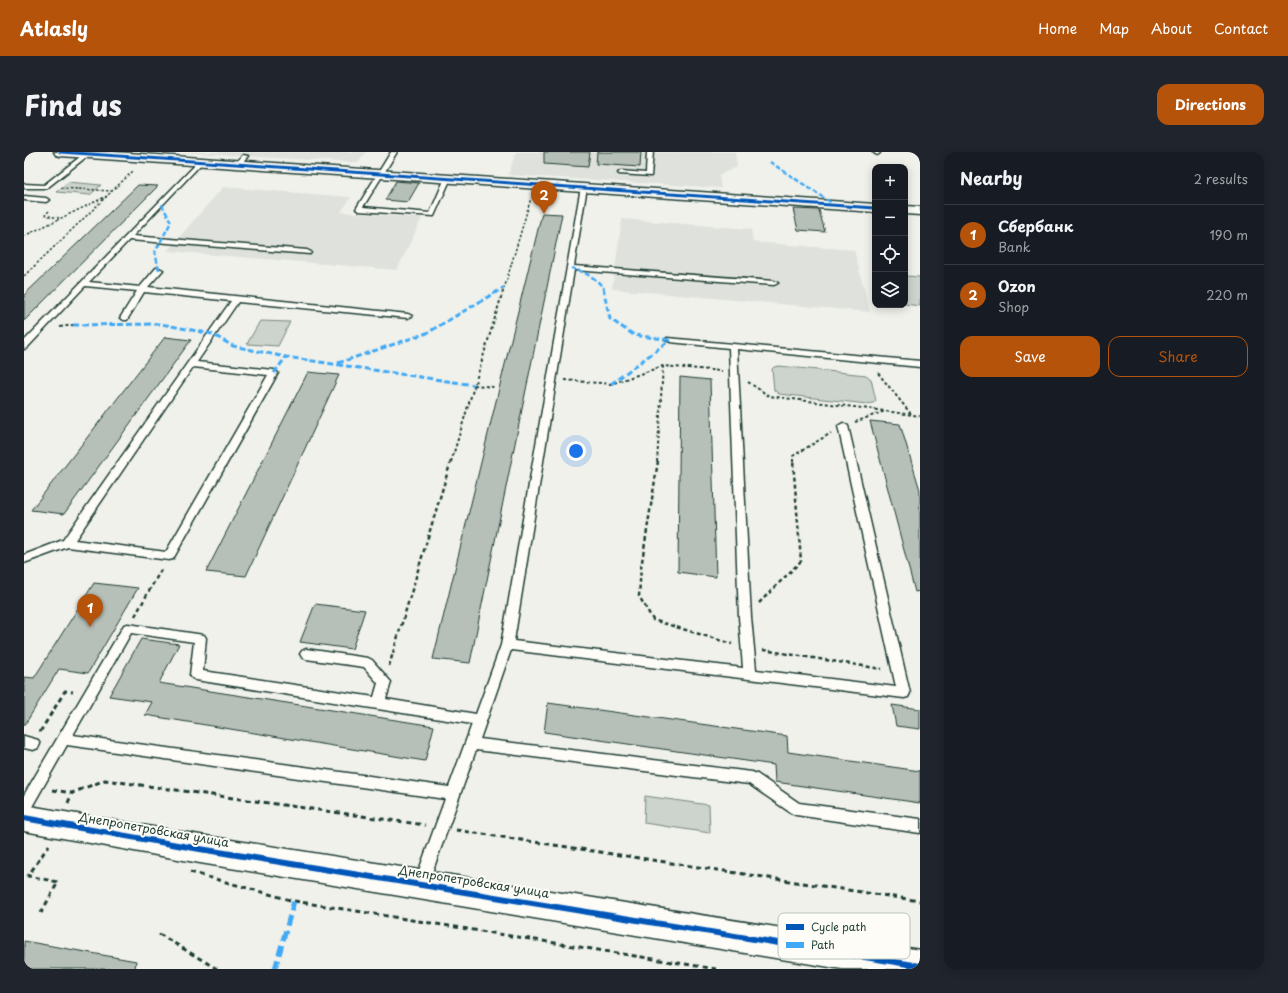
<!DOCTYPE html>
<meta charset="utf-8">
<style>
body{margin:0;font-family:"Playpen Sans",sans-serif;background:#20242c;color:#f1f3f6}
.controls{position:absolute;right:12px;top:12px;display:grid;overflow:hidden;border-radius:8px;box-shadow:0 2px 10px #0003}
.controls button{width:36px;height:36px;display:grid;place-items:center;padding:0;border:0;border-bottom:1px solid #363941;background:#171b24;color:#f1f3f6;font:20px sans-serif}
.you{position:absolute;left:552px;top:299px;width:14px;height:14px;margin:-10px;border:3px solid #fff;border-radius:50%;background:#1a73e8;box-shadow:0 0 0 6px #1a73e833}
.badge{display:grid;place-items:center;width:26px;height:26px;border-radius:50%;background:#b45309;color:#fff;font-size:13px;font-weight:700}
.pin{position:absolute;translate:-50% -33px;filter:drop-shadow(0 1px 2px #0008)}
.pin::after{content:'';position:absolute;top:21px;width:14px;height:12px;background:inherit;clip-path:polygon(0 0,100% 0,50% 100%)}
.list{margin:0;padding:0;list-style:none}
h2{display:flex;justify-content:space-between;align-items:center;height:52px;margin:0;padding:0 16px;font-size:17px}
h2 small{font-size:13px;font-weight:400;color:#9ea1a6}
.list li{display:grid;grid-template-columns:26px 1fr auto;gap:12px;align-items:center;box-sizing:border-box;height:60px;padding:0 16px;border-top:1px solid #363941}
.list b{display:block;font-size:15px;white-space:nowrap}
.list p{margin:0;font-size:13px;white-space:nowrap;color:#9ea1a6}
.list em{font-size:13px;font-style:normal;color:#9ea1a6}
.actions{display:flex;gap:8px;padding:12px 16px}
.actions a{flex:1;padding:9px 0;border:1px solid #b45309;border-radius:12px;text-align:center;font-size:14px;color:#b45309}
.actions .main{background:#b45309;color:#fff}
.icon{flex:none;width:22px;height:22px;fill:none;stroke:currentColor;stroke-width:2;stroke-linecap:round;stroke-linejoin:round}
.map{position:relative;flex:none;width:896px;height:817px;overflow:hidden;border-radius:12px}
header{display:flex;align-items:center;gap:24px;box-sizing:border-box;height:56px;padding:0 20px;background:#b45309;color:#fff}
header strong{font-size:19px}
nav{display:flex;gap:22px;margin-inline-start:auto;font-size:14px}
.intro{display:flex;align-items:center;justify-content:space-between;box-sizing:border-box;height:96px;padding:0 24px}
h1{margin:0;font-size:28px}
.button{padding:10px 18px;border-radius:12px;background:#b45309;color:#fff;font-size:14px;font-weight:700}
main{display:flex;gap:24px;padding:0 24px}
aside{flex:1;background:#171b24;border-radius:12px;box-shadow:0 2px 10px #0003}
.map>svg:first-child{display:block}
.built{fill:#dfe2dc}
.green{fill:#cdd3cd;stroke:#768880}
.building{fill:#b6bfb8;stroke:#1f3d34}
.lines{fill:none;stroke-linecap:round;stroke-linejoin:round}
.lane-casing{stroke:#1f3d34;stroke-width:3}
.street-casing{stroke:#1f3d34;stroke-width:3}
.secondary-casing{stroke:#1f3d34;stroke-width:3}
.path-far3{stroke:#1f3d34;stroke-width:1.5;stroke-dasharray:2.5 2;stroke-linecap:butt}
.path-far2{stroke:#1f3d34;stroke-width:2;stroke-dasharray:3 2.5;stroke-linecap:butt}
.path-far1{stroke:#1f3d34;stroke-width:2.5;stroke-dasharray:4 3;stroke-linecap:butt}
.path{stroke:#1f3d34;stroke-width:3;stroke-dasharray:5 4;stroke-linecap:butt}
.lane{fill:#fdfcf7;fill-rule:evenodd}
.street{fill:#fdfcf7;fill-rule:evenodd}
.secondary{fill:#fdfcf7;fill-rule:evenodd}
.quiet-far2{stroke:#3fa9f5;stroke-width:2.5;stroke-dasharray:5 2.5;stroke-linecap:butt}
.quiet-far1{stroke:#3fa9f5;stroke-width:3;stroke-dasharray:6 3;stroke-linecap:butt}
.quiet{stroke:#3fa9f5;stroke-width:5;stroke-dasharray:10 5;stroke-linecap:butt}
.cycleway-far1-casing{stroke:#fdfcf7;stroke-width:4.5}
.cycleway-casing{stroke:#fdfcf7;stroke-width:9}
.cycleway-far1{stroke:#0057b8;stroke-width:3}
.cycleway{stroke:#0057b8;stroke-width:6}
.labels{text-anchor:middle;stroke-width:4;stroke-linejoin:round;paint-order:stroke}
.near-street-label{font-size:12px;fill:#1f3d34;stroke:#fdfcf7}
.key{fill:#fdfcf7;stroke:#bac3bc;stroke-width:1}
.key-label{font-size:11px;fill:#1f3d34}
</style>
<header>
<strong>Atlasly</strong>
<nav><a>Home</a><a>Map</a><a>About</a><a>Contact</a></nav>
</header>
<div class="intro"><h1>Find us</h1><a class="button">Directions</a></div>
<main>
<div class="map">
<svg width="896" height="817" viewBox="0 0 896 817">
<rect width="100%" height="100%" fill="#f0f1eb"/>
<filter id="ink" filterUnits="userSpaceOnUse"><feTurbulence type="fractalNoise" baseFrequency=".025" numOctaves="2"/><feDisplacementMap in="SourceGraphic" scale="8" xChannelSelector="R" yChannelSelector="G"/><feConvolveMatrix kernelMatrix="1 2 1 2 8 2 1 2 1" color-interpolation-filters="sRGB"/></filter>
<g filter="url(#ink)">
<g class="built">
<polygon points="154,0 342,0 334,11"/>
<polygon points="492,0 711,0 713,15 695,23 697,36 484,23"/>
<polygon points="199,35 327,45 317,60 398,66 373,118 143,99"/>
<polygon points="598,67 727,77 729,90 830,98 846,160 588,137"/>
</g>
<g class="green">
<polygon points="44,30 77,33 66,43 32,40"/>
<polygon points="881,124 896,125 896,154 881,152"/>
<polygon points="236,169 266,170 254,194 223,192"/>
<polygon points="755,214 842,223 847,227 852,249 849,251 843,252 755,242 750,238 748,217 750,215"/>
<polygon points="621,644 685,653 686,681 620,671"/>
</g>
<g class="building">
<polygon points="520,0 566,0 564,15 520,12"/>
<polygon points="573,0 617,0 616,15 572,12"/>
<polygon points="372,29 395,31 384,50 361,48"/>
<polygon points="114,33 134,34 0,169 0,143"/>
<polygon points="769,57 795,58 801,80 774,78"/>
<polygon points="518,61 538,62 446,511 409,507"/>
<polygon points="141,185 167,188 40,362 7,358"/>
<polygon points="284,220 315,223 222,424 182,420"/>
<polygon points="656,225 686,228 692,425 654,420"/>
<polygon points="846,269 876,272 896,338 896,439 891,440"/>
<polygon points="70,431 114,436 64,521 35,517 0,574 0,525 10,526"/>
<polygon points="291,452 341,458 328,497 276,490"/>
<polygon points="117,487 155,492 135,531 410,574 401,609 121,563 128,550 85,544"/>
<polygon points="524,551 763,584 764,600 896,619 896,651 751,630 750,613 520,580"/>
<polygon points="868,553 896,557 896,577 872,574"/>
<polygon points="0,789 112,809 111,817 0,817"/>
</g>
<g class="lines">
<g class="lane-casing">
<g id="lane">
<polygon points="367,0 373,0 339,55 406,61 421,26 426,25 427,26 410,64 335,59 332,57"/>
<polygon points="623,0 629,0 627,24 595,22 594,21 597,19 622,21"/>
<polygon points="849,0 855,0 856,1 853,3"/>
<polygon points="61,1 66,2 23,36 0,36 0,32 20,33"/>
<polygon points="219,3 224,4 216,13 212,13 211,12"/>
<path d="M177,7L179,8V10L109,84L283,98L287,100L286,102L105,88L65,130L116,135L132,116H135L139,118L124,135L384,162L388,164L384,166L214,150L173,210L250,218L254,221L149,407L145,408L44,395L0,411V403L39,388L207,149L120,140L103,168H100L96,166L113,139L61,134L3,196L0,197V189ZM169,215L244,223L142,400L51,388Z"/>
<path d="M560,33L563,35L550,114L750,129L754,131L750,133L550,118L490,489L719,516L715,465L705,196L646,190L642,188L643,186L896,209V215L713,197L727,465L732,518L872,535L814,274L819,271L824,274L886,541L884,545L880,546L487,498L456,587L728,620L733,622L775,651L896,667V681L772,663L767,661L725,632L452,598L404,732L402,737L397,739L392,737L390,732L421,647L43,593L5,660L0,662V643L100,473L104,472L180,483L182,486L179,519L350,545L354,531L340,515L282,507L278,505L276,502L278,499L282,497L344,506L348,508L367,530L362,547L452,562L477,493L557,35ZM107,481L170,490L166,523L168,526L172,528L448,572L425,635L49,583Z"/>
<polygon points="0,44 22,46 25,48 22,50 0,48"/>
<polygon points="0,584 14,588 16,592 14,596 9,598 0,596"/>
</g>
</g>
<g class="street-casing">
<g id="street">
<polygon points="30,0 89,0 851,52 851,60 36,4 32,3"/>
<polygon points="881,54 896,55 896,63 881,62"/>
</g>
</g>
<g class="secondary-casing">
<polygon id="secondary" points="0,653 176,683 896,798 896,817 818,817 176,711 0,679"/>
</g>
<g class="path-far3">
<polyline points="37,36 88,39"/>
<polyline points="25,59 21,63 35,66"/>
<polyline points="0,84 83,44"/>
<polyline points="0,124 110,18"/>
<polyline points="480,137 507,46"/>
</g>
<g class="path-far2">
<polyline points="36,175 49,173"/>
<polyline points="854,221 887,262"/>
<polyline points="541,228 587,232 639,214"/>
<polyline points="724,230 745,244 861,259"/>
<polyline points="450,233 470,235"/>
<polyline points="831,270 861,259 896,264"/>
<polyline points="427,310 480,136"/>
<polyline points="633,310 639,214 698,219"/>
<polyline points="769,310 769,304 807,281"/>
</g>
<g class="path-far1">
<polyline points="634,309 617,416 615,444 629,468 708,492"/>
<polyline points="735,451 777,409 769,309"/>
<polyline points="111,464 138,416"/>
<polyline points="739,498 858,517"/>
<polyline points="365,514 427,309"/>
</g>
<g class="path">
<polyline points="16,580 41,539 49,540"/>
<polyline points="28,638 48,641 81,628 401,673"/>
<polyline points="44,651 48,641"/>
<polyline points="432,678 896,749"/>
<polyline points="166,720 270,749 692,817"/>
<polyline points="17,761 34,730 4,724 25,693"/>
<polyline points="135,782 193,817"/>
</g>
<use href="#lane" class="lane"/>
<use href="#street" class="street"/>
<use href="#secondary" class="secondary"/>
<g class="quiet-far2">
<polyline points="746,10 809,52"/>
<path d="M547,116C559,119 573,126 580,137"/>
<polyline points="135,118 131,100 147,70 137,51"/>
<polyline points="478,137 480,135"/>
</g>
<g class="quiet-far1">
<polyline points="579,136 586,167 610,183 646,188"/>
<polyline points="49,173 137,172 188,182 209,194 262,205 450,233"/>
<polyline points="314,211 403,181 479,136"/>
<polyline points="250,221 262,205"/>
<polyline points="587,232 646,188"/>
</g>
<polyline class="quiet" points="251,817 270,749"/>
<g class="cycleway-far1-casing">
<polyline id="cycleway-far1" points="36,0 851,56"/>
</g>
<g class="cycleway-casing">
<polyline id="cycleway" points="0,666 176,697 896,814"/>
</g>
<use href="#cycleway-far1" class="cycleway-far1"/>
<use href="#cycleway" class="cycleway"/>
</g>
</g>
<g class="labels">
<g class="near-street-label">
<text transform="translate(130 678) rotate(10)" y="4">Днепропетровская улица</text>
<text transform="translate(450 730) rotate(9)" y="4">Днепропетровская улица</text>
</g>
</g>
<rect x="754" y="761" width="132" height="46" rx="6" class="key"/>
<rect x="762" y="772" width="18" height="6" fill="#0057b8"/>
<rect x="762" y="790" width="18" height="6" fill="#3fa9f5"/>
<g class="key-label">
<text x="787" y="779">Cycle path</text>
<text x="787" y="797">Path</text>
</g>
</svg>
<div class="controls">
<button>+</button>
<button>−</button>
<button><svg class="icon" aria-label="locate" viewBox="0 0 24 24"><circle cx="12" cy="12" r="6"/><path d="M12 2v4M12 18v4M2 12h4M18 12h4"/></svg></button>
<button><svg class="icon" aria-label="layers" viewBox="0 0 24 24"><path d="M12 4l9 5-9 5-9-5zM3 14l9 5 9-5"/></svg></button>
</div>
<div class="you"></div>
<div class="pin badge" style="left:66px;top:475px">1</div>
<div class="pin badge" style="left:520px;top:62px">2</div>
</div>
<aside>
<h2>Nearby<small>2 results</small></h2>
<ul class="list">
<li><span class="badge">1</span><div><b>Сбербанк</b><p>Bank</p></div><em>190 m</em></li>
<li><span class="badge">2</span><div><b>Ozon</b><p>Shop</p></div><em>220 m</em></li>
</ul>
<div class="actions"><a class="main">Save</a><a>Share</a></div>
</aside>
</main>
